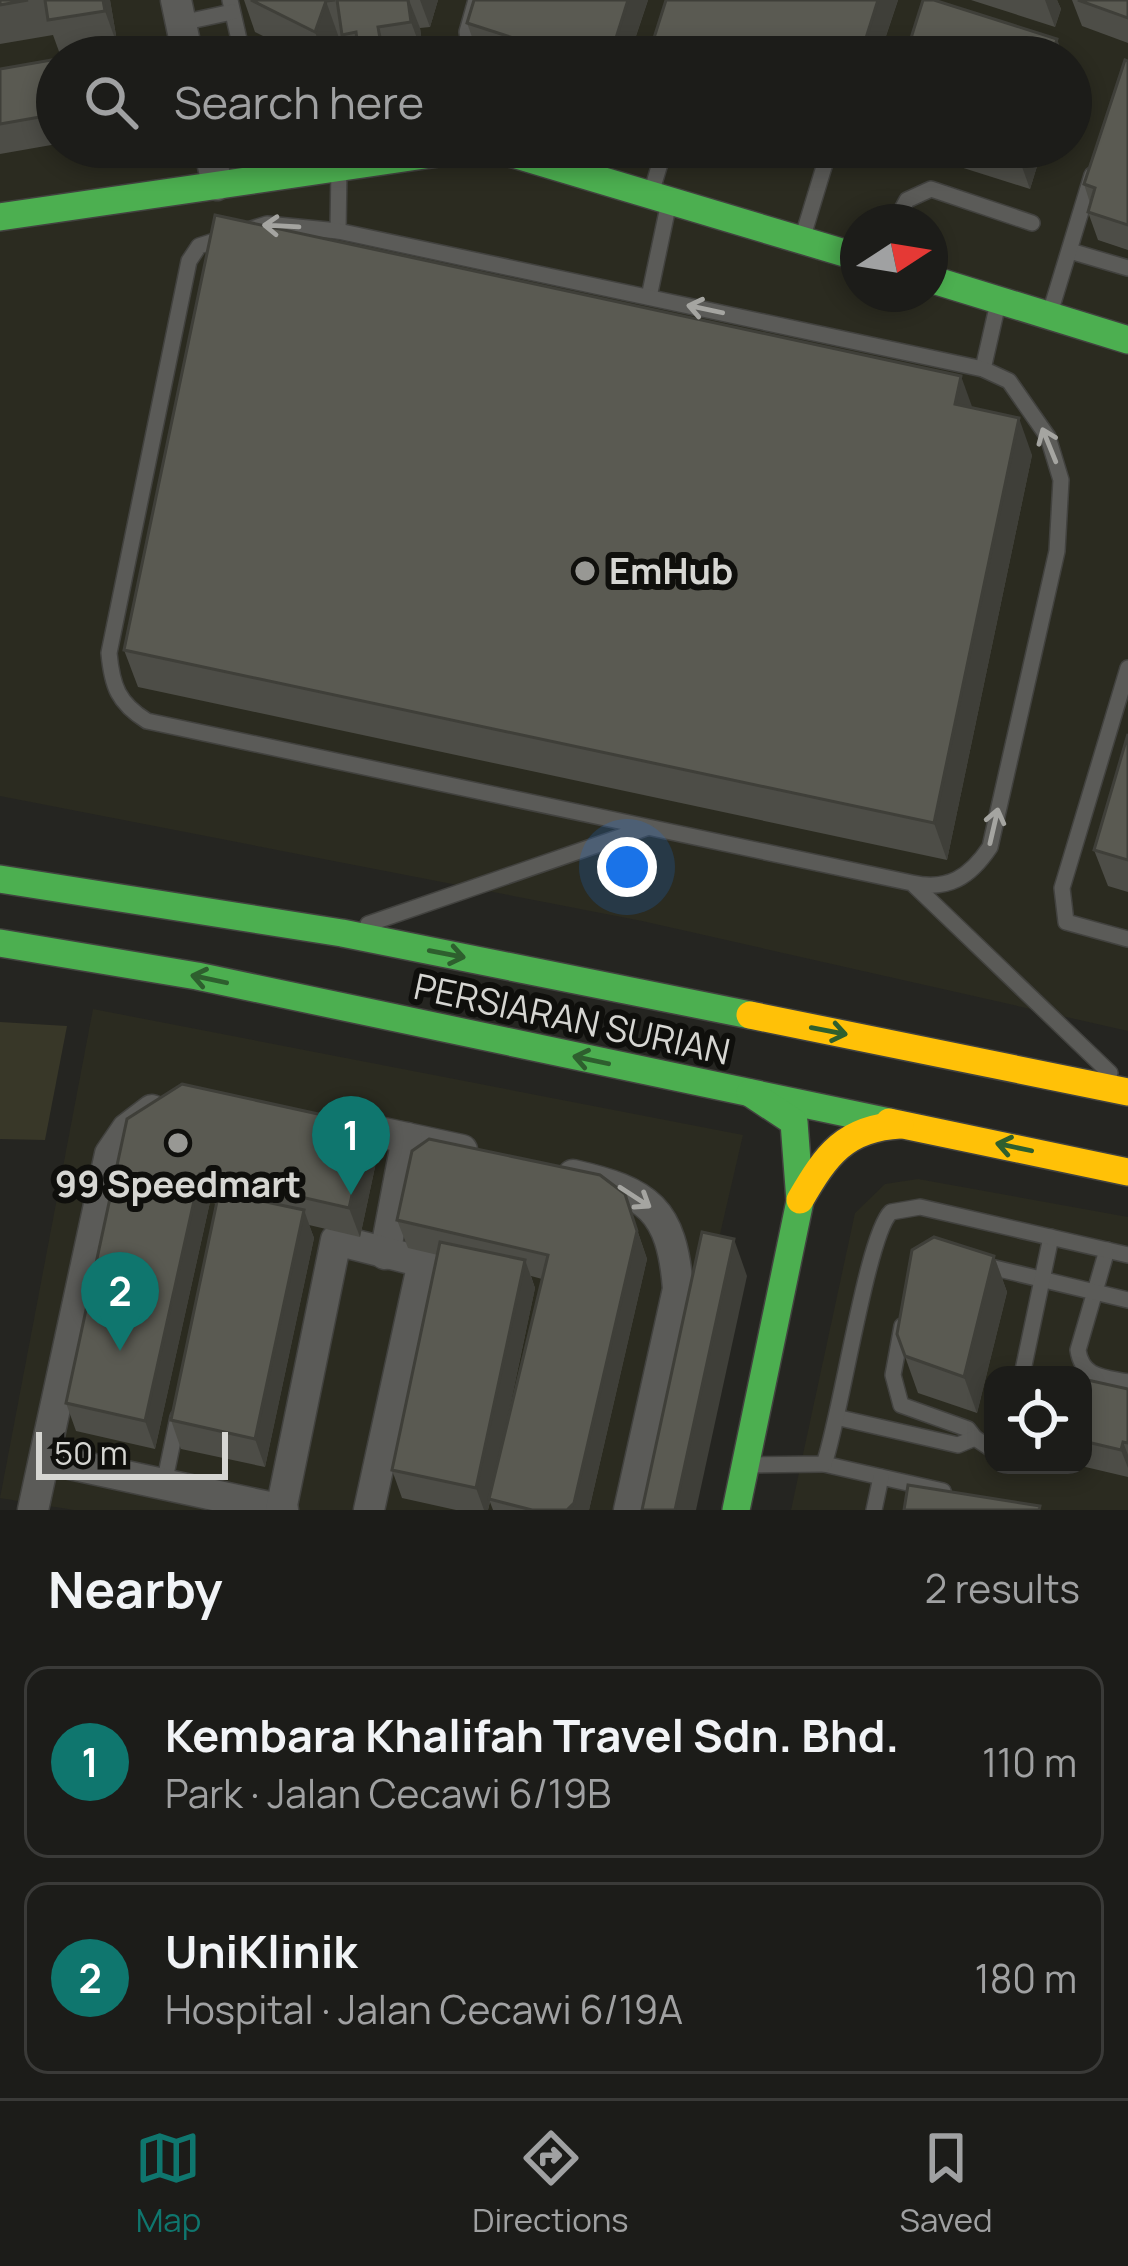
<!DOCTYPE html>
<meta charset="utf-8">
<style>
body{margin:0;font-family:Manrope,sans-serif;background:#252522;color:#f1f3f6}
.controls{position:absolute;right:36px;bottom:36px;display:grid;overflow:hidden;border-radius:24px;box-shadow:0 6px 18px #0003}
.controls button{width:108px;height:108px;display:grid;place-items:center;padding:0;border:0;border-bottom:3px solid #3a3a38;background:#1c1c19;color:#f1f3f6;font:60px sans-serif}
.compass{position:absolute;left:840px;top:204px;width:108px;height:108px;border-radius:50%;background:#1c1c19;box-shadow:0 6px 18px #0003;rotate:78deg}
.scale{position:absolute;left:36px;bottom:30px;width:192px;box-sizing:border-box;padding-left:12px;border:6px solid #d6d6d2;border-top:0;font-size:33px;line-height:42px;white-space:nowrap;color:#d6d6d2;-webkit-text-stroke:9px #0f0f0c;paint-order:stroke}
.you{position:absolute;left:627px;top:867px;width:42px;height:42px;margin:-30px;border:9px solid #fff;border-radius:50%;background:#1a73e8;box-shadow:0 0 0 18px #1a73e833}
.badge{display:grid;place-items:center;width:78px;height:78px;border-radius:50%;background:#0f766e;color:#fff;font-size:39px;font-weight:700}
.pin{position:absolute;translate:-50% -99px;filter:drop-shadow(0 3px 6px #0008)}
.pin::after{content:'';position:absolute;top:63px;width:42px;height:36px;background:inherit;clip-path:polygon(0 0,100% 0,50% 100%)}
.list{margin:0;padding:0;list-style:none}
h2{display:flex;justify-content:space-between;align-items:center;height:156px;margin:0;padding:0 48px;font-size:51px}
h2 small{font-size:39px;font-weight:400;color:#a0a1a2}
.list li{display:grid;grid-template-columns:78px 1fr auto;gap:36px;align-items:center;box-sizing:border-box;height:192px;margin:0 24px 24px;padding:0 24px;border:3px solid #3a3a38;border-radius:24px}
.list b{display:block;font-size:45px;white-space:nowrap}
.list p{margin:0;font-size:39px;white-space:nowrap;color:#a0a1a2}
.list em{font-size:39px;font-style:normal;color:#a0a1a2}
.icon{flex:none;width:66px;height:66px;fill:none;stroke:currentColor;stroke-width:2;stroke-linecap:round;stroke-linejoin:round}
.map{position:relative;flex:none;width:1128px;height:1510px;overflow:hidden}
.search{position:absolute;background:#1c1c19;box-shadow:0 6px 18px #0003;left:36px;right:36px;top:36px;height:132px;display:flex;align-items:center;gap:30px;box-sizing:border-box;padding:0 42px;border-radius:66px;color:#a0a1a2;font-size:45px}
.sheet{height:588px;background:#1c1c19}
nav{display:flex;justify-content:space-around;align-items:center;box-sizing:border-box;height:168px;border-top:3px solid #3a3a38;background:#1c1c19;font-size:33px;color:#a0a1a2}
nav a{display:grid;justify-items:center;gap:6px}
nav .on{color:#0f766e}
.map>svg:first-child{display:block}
.built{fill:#2b2b20;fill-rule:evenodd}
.green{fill:#383728}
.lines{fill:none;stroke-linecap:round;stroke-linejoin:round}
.lane-casing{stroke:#42423f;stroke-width:18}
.street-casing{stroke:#42423f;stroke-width:33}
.fast-casing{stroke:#42423f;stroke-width:30}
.slow-casing{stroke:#42423f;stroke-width:30}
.lane{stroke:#5b5b58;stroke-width:15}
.street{stroke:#5b5b58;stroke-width:30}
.fast{stroke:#4caf50;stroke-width:27}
.slow{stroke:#ffc107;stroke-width:27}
.wall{fill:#4d4d47;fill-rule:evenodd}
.shaded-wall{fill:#3f3f39}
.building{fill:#5a5a52;stroke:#3f3f39;stroke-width:3}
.oneway{stroke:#a5a5a1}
.oneway2{stroke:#2e5f2e}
.poi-dot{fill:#989894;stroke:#0f0f0c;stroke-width:4.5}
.labels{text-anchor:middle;stroke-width:12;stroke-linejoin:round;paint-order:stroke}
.poi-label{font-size:36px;font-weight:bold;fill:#d6d6d2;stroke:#0f0f0c;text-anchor:start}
.street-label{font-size:36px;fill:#d6d6d2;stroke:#0f0f0c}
</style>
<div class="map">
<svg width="1128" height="1510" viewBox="0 0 1128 1510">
<rect width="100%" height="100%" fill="#252521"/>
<g class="built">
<path d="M0,0H1128V1031L642,921L0,796ZM57,57H1071V147H57ZM858,222H930V294H858Z"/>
<polygon points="93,1009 743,1135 656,1510 74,1510 0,1498"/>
<path d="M918,1179L1128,1217V1510H791L855,1213L885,1184ZM993,1375H1083V1465H993Z"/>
</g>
<polygon class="green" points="0,1022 67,1026 45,1140 0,1139"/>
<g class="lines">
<g class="lane-casing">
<g id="lane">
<polyline points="230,0 243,57"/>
<polyline points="181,23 232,12"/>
<polyline points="471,57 467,32 476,0"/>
<polyline points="647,57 650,47"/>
<polyline points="652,190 665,147"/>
<polyline points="895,222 907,200 931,189 1032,223"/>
<polyline points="338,231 339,168"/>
<polyline points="803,236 830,147"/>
<polyline points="1070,251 1128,268"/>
<polyline points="649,297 669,202"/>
<polyline points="1050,313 1092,175"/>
<polyline points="983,369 998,303"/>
<polyline points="1128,668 1062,888 1066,922 1128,939"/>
<path d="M912,883C948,891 970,877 990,847L1057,551L1061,480L1048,437L1009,381L983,369L338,231L267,224L199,246L189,261L109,653C112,686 118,703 147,721L912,883L1110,1073"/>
<polyline points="368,924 646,828"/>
<path d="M1107,1250L1078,1350C1082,1378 1104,1377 1128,1382"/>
<polyline points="978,1264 1128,1300"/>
<polyline points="902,1326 893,1375 901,1405 968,1429 975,1438"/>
<polyline points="1022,1375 1051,1237"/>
<polyline points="840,1418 958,1445 975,1438 993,1450"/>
<polyline points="824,1464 943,1491"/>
<path d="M748,1465L824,1464C841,1416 867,1234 891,1212L920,1207L1128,1255"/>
<polyline points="164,1484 178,1417"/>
<polyline points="874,1510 881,1477"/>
</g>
</g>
<g class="street-casing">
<g id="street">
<polyline points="176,0 188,57"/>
<polyline points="209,147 217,185"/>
<polyline points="333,1122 462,1150"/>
<path d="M573,1175C648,1192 672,1209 678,1289L629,1510"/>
<polyline points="385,1254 407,1138"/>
<polyline points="47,1459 283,1510"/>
<polyline points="33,1510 110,1154 127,1129 152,1110"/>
<polyline points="281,1510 336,1240 423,1262 369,1510"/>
</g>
</g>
<g class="fast-casing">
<g id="fast">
<polyline points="0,217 459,150 510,153 858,257"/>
<polyline points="930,279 1128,340"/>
<polyline points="0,879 342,933 750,1015"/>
<polyline points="0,943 197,976 889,1122"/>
<polyline points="736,1510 800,1201 794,1122 750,1093"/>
</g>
</g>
<g class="slow-casing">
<g id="slow">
<polyline points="750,1015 1128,1092"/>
<polyline points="889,1122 1128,1172"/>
<path d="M800,1200C826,1155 845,1128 900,1125"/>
</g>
</g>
<use href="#lane" class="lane"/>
<use href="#street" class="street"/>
<use href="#fast" class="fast"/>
<use href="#slow" class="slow"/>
</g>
<g class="wall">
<polygon points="0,0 110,0 118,47 61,57 53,35 0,44"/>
<polygon points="244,0 438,0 430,27 420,28 424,57 350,57 343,37 339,38 332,57 305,57 255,32"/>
<polygon points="648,0 629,57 496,57 477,51 467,23"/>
<polygon points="666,0 898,0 879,57 659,57 653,41"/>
<polygon points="971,0 1057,0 1061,9 1055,27"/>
<polygon points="1072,0 1128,0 1128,43 1082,26"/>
<polygon points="57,59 57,144 0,154 0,69"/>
<polygon points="1128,61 1128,250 1098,240 1088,212 1090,203 1084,184"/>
<polygon points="897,147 1043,147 1030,189"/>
<polygon points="972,408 1032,455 947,860 138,687 124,650"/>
<polygon points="1128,734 1128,892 1108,886 1094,850"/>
<polygon points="182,1084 368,1125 378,1153 360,1237 309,1225 314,1238 265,1467 181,1449 171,1420 217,1204 210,1202 155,1449 76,1431 66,1403"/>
<path d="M625,1194L647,1259L589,1510H493L490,1502L488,1510H456L402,1498L392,1470L438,1255L408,1248L397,1220ZM531,1276L542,1279L503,1440L535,1288Z"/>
<polygon points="994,1256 1007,1292 977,1413 918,1393 897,1334"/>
<polygon points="1083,1379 1128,1389 1128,1477 1077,1465 1083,1465"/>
</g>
<g class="shaded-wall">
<polygon points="103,0 110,0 118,47 105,11"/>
<polygon points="408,0 409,0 420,28 424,57 411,22"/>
<polygon points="420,0 438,0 430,27"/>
<polygon points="628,0 648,0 629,57 610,57"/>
<polygon points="878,0 898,0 879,57 860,57"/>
<polygon points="1045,0 1057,0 1061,9 1055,27"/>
<polygon points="326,1 339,38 332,57 324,57 315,32"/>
<polygon points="378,27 389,57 386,57 381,44"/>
<polygon points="1057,39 1064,57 1052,57"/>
<polygon points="1024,147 1043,147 1030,189 1020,161"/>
<polygon points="961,376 974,412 955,404"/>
<polygon points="1019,418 1032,455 947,860 934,823"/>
<polygon points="368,1125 378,1153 360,1237 349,1208"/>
<polygon points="200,1174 210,1202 155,1449 145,1421"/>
<polygon points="625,1194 647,1259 589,1510 567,1510"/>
<polygon points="304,1210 314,1238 265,1467 255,1439"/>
<polygon points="734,1239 747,1276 696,1510 675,1510"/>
<polygon points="994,1256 1007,1292 977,1413 964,1377"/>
<polygon points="525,1260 535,1288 488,1510 484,1510 476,1488"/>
<polygon points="1123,1442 1128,1455 1128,1468 1121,1450"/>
</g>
<g class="building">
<polygon points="0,0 28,0 0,5"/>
<polygon points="45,0 103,0 105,11 48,20"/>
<polygon points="251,0 335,0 326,1 315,32"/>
<polygon points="337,0 408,0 411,22 378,27 381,44 358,48 356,32 342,35"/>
<polygon points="474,0 628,0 610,57 572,57 467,23"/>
<polygon points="666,0 878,0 860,57 702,57 653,41"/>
<polygon points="923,0 934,0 1057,39 1052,57 905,57"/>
<polygon points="1078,0 1128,0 1128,18"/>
<polygon points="57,59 57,114 0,124 0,69"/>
<polygon points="1125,60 1128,61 1128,225 1088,212 1095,188 1084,184"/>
<polygon points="976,147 1024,147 1020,161"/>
<polygon points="215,215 961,376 955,404 1019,418 934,823 124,650"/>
<polygon points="1128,734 1128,860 1094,850"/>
<polygon points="182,1084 368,1125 349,1208 200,1174 145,1421 66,1403 127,1119"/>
<polygon points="429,1139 600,1175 625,1194 637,1231 574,1503 567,1510 532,1510 489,1499 548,1255 397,1220 412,1151"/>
<polygon points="219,1192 304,1210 255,1439 171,1420"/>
<polygon points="702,1232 734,1239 675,1510 642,1510"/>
<polygon points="934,1237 994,1256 964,1377 905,1356 897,1334 912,1250"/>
<polygon points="440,1242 525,1260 476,1488 392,1470"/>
<polygon points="1083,1379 1128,1389 1128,1443 1123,1442 1121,1450 1083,1441"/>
<polygon points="908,1485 1040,1506 1039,1510 904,1510"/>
</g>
<defs><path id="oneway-shaft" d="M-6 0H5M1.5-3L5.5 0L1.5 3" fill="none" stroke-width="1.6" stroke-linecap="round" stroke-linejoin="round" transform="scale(3)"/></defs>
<g class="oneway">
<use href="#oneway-shaft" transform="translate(281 226) rotate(-177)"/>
<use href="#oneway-shaft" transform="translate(705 309) rotate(-168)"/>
<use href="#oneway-shaft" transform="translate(1049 445) rotate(-112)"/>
<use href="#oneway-shaft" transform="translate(994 826) rotate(-77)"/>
<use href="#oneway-shaft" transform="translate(635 1197) rotate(33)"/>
</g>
<g class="oneway2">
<use href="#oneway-shaft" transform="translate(447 954) rotate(11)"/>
<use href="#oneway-shaft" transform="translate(209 979) rotate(-168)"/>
<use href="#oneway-shaft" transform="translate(829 1031) rotate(11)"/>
<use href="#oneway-shaft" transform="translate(591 1060) rotate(-168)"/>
<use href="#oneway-shaft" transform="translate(1014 1147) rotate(-168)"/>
</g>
<g class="poi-dot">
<circle cx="585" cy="571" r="12"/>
<circle cx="178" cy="1143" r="12"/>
</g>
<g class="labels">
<g class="poi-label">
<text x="609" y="584">EmHub</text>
<text x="178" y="1197" text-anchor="middle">99 Speedmart</text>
</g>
<g class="street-label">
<text transform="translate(572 1019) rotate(12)" y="13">PERSIARAN SURIAN</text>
</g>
</g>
</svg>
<div class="controls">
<button><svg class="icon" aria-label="locate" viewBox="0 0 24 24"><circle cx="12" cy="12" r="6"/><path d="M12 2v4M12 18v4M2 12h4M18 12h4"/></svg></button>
</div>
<svg class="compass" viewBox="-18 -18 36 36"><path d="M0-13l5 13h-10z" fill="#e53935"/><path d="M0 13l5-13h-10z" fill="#a0a1a2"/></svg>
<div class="scale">50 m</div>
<div class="you"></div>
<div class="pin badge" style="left:351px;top:1195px">1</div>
<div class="pin badge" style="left:120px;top:1351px">2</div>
<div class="search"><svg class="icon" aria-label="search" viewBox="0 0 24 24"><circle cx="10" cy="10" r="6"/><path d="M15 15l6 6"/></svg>Search here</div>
</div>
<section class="sheet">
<h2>Nearby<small>2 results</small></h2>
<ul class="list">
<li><span class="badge">1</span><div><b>Kembara Khalifah Travel Sdn. Bhd.</b><p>Park · Jalan Cecawi 6/19B</p></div><em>110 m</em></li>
<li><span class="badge">2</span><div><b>UniKlinik</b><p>Hospital · Jalan Cecawi 6/19A</p></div><em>180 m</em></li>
</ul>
</section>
<nav>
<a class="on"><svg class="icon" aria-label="map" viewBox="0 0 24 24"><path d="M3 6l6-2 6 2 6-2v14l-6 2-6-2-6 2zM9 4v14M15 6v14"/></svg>Map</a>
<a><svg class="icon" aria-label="directions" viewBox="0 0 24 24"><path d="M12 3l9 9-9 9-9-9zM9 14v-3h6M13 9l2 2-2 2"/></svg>Directions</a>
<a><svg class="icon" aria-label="saved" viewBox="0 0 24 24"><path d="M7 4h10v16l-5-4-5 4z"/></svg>Saved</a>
</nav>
